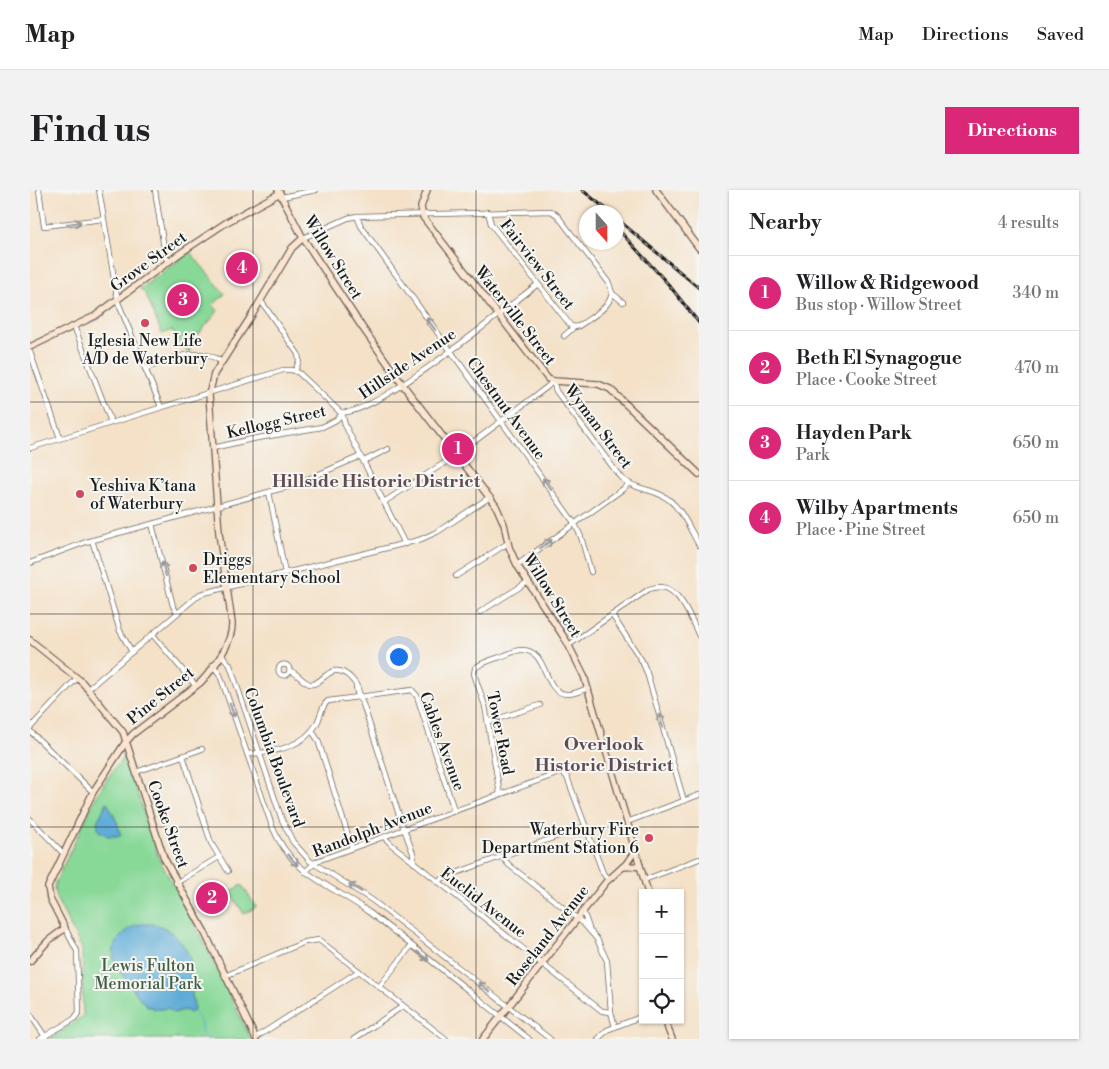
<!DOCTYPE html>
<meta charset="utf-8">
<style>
body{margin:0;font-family:"Libre Bodoni",serif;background:#f2f2f2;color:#202124}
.controls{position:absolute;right:15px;bottom:15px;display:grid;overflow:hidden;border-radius:0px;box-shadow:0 1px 4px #0004}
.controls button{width:45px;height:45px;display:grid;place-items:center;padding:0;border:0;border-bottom:1px solid #e0e0e0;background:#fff;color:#202124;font:25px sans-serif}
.compass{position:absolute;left:549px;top:15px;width:45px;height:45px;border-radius:50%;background:#fff;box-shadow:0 1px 4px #0004;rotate:159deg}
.you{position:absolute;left:368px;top:466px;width:18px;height:18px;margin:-12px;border:4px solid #fff;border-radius:50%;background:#1a73e8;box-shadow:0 0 0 8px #1a73e833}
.badge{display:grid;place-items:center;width:32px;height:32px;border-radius:50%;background:#db2777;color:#fff;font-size:16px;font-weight:700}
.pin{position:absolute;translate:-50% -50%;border:2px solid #fff;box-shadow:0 1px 5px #0006}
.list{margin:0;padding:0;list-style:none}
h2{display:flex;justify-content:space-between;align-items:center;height:65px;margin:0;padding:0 20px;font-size:21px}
h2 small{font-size:16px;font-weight:400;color:#757577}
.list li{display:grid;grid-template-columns:32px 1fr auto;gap:15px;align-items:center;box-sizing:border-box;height:75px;padding:0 20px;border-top:1px solid #e0e0e0}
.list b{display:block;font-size:19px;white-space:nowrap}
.list p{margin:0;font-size:16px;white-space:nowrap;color:#757577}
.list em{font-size:16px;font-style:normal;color:#757577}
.icon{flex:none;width:28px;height:28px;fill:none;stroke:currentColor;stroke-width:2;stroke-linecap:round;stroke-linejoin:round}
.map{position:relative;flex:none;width:669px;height:849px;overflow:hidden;border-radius:0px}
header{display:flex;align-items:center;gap:30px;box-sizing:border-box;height:70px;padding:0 25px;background:#fff;border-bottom:1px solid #e0e0e0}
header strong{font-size:24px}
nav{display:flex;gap:28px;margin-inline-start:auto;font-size:18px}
.intro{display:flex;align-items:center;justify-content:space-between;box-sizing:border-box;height:120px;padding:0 30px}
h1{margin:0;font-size:35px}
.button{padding:12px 22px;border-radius:0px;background:#db2777;color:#fff;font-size:18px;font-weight:700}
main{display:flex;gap:30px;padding:0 30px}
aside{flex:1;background:#fff;border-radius:0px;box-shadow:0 1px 4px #0004}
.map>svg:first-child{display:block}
.green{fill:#88d898;stroke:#527a5a}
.water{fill:#5dabd7;stroke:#3c647a}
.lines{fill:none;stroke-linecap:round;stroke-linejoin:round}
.stream{stroke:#5dabd7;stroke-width:1}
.street-casing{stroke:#686158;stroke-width:6}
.secondary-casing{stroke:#686158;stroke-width:8}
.street{stroke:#fff;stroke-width:4.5}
.secondary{stroke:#fce5d0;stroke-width:5.5}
.rail-casing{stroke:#1c1c1c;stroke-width:3}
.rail{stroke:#f6f6f2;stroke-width:1;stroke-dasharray:4;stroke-linecap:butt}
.oneway{stroke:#999}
.grid{fill:none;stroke:#1c1c1c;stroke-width:1;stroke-opacity:0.55}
.poi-dot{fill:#d1495b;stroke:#f6f6f2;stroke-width:2}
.labels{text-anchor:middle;stroke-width:4;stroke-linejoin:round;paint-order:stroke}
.street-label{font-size:16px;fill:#1c1c1c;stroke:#f6f6f2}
.poi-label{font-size:16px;fill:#1c1c1c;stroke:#f6f6f2;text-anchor:start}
.park-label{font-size:16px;fill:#425e47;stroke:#f6f6f2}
.neighbourhood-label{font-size:18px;font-weight:bold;fill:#604c53;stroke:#f6f6f2}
</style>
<header>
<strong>Map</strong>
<nav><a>Map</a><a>Directions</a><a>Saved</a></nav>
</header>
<div class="intro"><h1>Find us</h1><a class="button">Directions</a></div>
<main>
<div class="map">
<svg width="669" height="849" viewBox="0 0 669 849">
<rect width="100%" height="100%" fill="#f6f6f2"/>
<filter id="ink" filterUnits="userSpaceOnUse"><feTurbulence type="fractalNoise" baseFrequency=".02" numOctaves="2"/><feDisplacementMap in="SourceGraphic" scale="10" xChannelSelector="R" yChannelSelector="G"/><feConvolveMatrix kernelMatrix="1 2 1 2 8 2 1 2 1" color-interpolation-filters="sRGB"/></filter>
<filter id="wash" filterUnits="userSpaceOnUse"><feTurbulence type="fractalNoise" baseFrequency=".0096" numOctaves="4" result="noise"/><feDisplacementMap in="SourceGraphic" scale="20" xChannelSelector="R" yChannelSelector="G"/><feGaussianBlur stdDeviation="1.12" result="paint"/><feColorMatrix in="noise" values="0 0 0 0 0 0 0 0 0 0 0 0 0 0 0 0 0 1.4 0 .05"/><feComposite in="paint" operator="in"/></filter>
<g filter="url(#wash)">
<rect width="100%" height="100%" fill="#f4e1c8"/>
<g class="green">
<polygon points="160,62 195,104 183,115 188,121 168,145 165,143 159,154 160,162 156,161 142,140 132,144 116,105 110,99"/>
<polygon points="95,565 129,669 170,744 221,849 20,849 53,826 52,759 26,708 24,699 25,693 68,603 81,583"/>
<polygon points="212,695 226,717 214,724 200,702"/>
</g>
<g class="water">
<polygon points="77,612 87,632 91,646 78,646 69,641 67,632"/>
<path d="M112,734C116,734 120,734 124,734C142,738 160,758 161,776C161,781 159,786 160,792C161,801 164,810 164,819L161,823L154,820L144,823L138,818C133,819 127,820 122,818C113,815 106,803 101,796C88,779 74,765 92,745C98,739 104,735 112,734Z"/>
</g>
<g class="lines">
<path class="stream" d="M163,820C170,827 171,834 172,844L177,849"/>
</g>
</g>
<g filter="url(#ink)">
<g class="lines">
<g class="street-casing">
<g id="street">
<polyline points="9,0 14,36 74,29"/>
<polyline points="69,0 88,112 131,217"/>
<polyline points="125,0 135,65 138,72"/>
<polyline points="252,7 286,0"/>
<path d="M458,22L461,34L541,136L545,137L549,136C560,128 580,118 582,103"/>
<polyline points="327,26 331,36 545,334 551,347 561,382"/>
<polyline points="273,48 318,28 327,26 521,21 527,25 579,93 582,103 593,112"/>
<polyline points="231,111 268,164 269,171 265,181"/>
<polyline points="44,136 81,232"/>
<polyline points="534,146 544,137"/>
<polyline points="0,162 30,248"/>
<path d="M115,179C138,169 169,155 192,172"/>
<path d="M523,191L526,201L591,288C604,299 617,298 631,305C650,313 659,338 669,355"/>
<polyline points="312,223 315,235 375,354"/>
<path d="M0,258L253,180H262L269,183L310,222C339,231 479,116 508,94"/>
<polyline points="183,258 222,249 292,237 306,230 312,224"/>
<polyline points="334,271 358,259"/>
<polyline points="239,302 255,383"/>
<polyline points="354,312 422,268 517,197 523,191"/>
<polyline points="122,334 143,416 147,423"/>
<polyline points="62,350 90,441 102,462"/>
<polyline points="0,373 56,352 264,295 331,266"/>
<polyline points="487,375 593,299 598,294"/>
<polyline points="426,386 478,353"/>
<polyline points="450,422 498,392"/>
<polyline points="582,425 612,471 617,483 654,611"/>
<polyline points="123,445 166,496"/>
<path d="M539,455L619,399C622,398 627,397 631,397C650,398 662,431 669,446"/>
<polyline points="191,464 200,475 252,630 263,652 280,671 342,710 520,849"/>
<circle cx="254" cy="480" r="5.5"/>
<path d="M183,475L190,485L242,636C262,686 301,694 340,723C394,764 446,807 499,849"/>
<path d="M260,481C268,483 272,492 280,494C288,496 295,483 304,481C316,479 330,495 329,506"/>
<polyline points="326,496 327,503 333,514 371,631 383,663 384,673"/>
<polyline points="58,499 170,404 389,350 407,342 460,307"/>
<polyline points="458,532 510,515"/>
<polyline points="0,538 47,488"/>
<polyline points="0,541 63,602"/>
<polyline points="282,541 288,550 322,658"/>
<path d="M217,564C242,563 272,558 286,535C291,527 291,516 298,511L382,500L387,506L424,620"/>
<polyline points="153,566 181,653 198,681"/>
<polyline points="106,582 172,559"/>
<path d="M470,604L455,516L444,484L445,478C452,472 464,469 473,466C479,464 485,460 492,460C519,460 512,502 536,504C543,505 552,500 558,498"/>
<polyline points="0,629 33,663"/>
<polyline points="597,632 669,605"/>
<polyline points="354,647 362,655 558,810 572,821 581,822"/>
<polyline points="472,667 479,675 553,733 567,749 577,771 581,822 585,837"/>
<polyline points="275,682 287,671 532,582 537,587 573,683 578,690"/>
<polyline points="614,690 669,669"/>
<polyline points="408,692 415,687 556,636"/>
<polyline points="146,693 189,667"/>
<polyline points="553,721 559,738"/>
<polyline points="195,786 275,752 289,750 416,849"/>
<polyline points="349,797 381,756"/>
<polyline points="0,824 16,848"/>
<polyline points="225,848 329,781"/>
<polyline points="10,849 44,829 49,822 47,761 35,738"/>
<polyline points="324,849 373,816"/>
<polyline points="568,849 577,840 613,826"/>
</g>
</g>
<g class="secondary-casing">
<g id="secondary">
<polyline points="248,0 273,48 332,137 370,191 466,316 474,334 479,357 487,375 537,452 554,486 618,703"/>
<polyline points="397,0 391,17 393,27 518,189 524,191 568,194 580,199 669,284"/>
<polyline points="626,0 669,58"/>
<polyline points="0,157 65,126 149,64 197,32 250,3"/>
<polyline points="0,450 52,492 93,542 134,668 174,741 226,849"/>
<polyline points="593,677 610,676"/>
<path d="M0,771L18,751L35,738L20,709L18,697L63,602L95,553L103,544L171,492C184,478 203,452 202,433L189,343L179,205L184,184L222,125L262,58L273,48"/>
<polyline points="636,830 638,839 642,849"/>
<polyline points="453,849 576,692 596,674 605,661"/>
</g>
</g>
<use href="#street" class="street"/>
<use href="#secondary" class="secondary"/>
<g class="rail-casing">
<g id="rail">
<polyline points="552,0 580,22"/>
<polyline points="586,28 669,98"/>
<polyline points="586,37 639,95 669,133"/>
</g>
</g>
<use href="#rail" class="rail"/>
</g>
<defs><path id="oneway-shaft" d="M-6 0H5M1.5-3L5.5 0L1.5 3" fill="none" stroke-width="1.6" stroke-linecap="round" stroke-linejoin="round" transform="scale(1.25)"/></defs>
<g class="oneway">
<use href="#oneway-shaft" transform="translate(44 33) rotate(-8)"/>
<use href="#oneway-shaft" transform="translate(401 134) rotate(-125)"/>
<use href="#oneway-shaft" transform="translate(517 294) rotate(-126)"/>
<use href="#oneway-shaft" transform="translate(516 354) rotate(-36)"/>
<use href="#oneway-shaft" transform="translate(134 379) rotate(-105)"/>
<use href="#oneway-shaft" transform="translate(202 520) rotate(71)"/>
<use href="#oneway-shaft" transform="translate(631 531) rotate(-106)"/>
<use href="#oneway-shaft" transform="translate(263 670) rotate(48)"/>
<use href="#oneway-shaft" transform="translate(325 698) rotate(-149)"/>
<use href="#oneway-shaft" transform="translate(393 766) rotate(38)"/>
<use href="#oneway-shaft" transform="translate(454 797) rotate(-142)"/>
</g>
</g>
<path class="grid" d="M223,0V849M446,0V849M0,212H669M0,424H669M0,637H669"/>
<g class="poi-dot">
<circle cx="115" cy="133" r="5"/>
<circle cx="50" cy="304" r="5"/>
<circle cx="163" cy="378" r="5"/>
<circle cx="619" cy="648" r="5"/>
</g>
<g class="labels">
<g class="street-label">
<text transform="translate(304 67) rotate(58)" y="6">Willow Street</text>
<text transform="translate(118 71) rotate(-36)" y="6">Grove Street</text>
<text transform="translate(508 74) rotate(52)" y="6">Fairview Street</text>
<text transform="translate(486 125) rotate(52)" y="6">Waterville Street</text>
<text transform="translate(377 173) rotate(-34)" y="6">Hillside Avenue</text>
<text transform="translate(477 218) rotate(54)" y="6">Chestnut Avenue</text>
<text transform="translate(246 231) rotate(-13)" y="6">Kellogg Street</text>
<text transform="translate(569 236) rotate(53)" y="6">Wyman Street</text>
<text transform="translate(523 405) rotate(58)" y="6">Willow Street</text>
<text transform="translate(130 505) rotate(-39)" y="6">Pine Street</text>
<text transform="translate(471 543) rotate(79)" y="6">Tower Road</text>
<text transform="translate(413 551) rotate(70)" y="6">Cables Avenue</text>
<text transform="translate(245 567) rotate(70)" y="6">Columbia Boulevard</text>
<text transform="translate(139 634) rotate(70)" y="6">Cooke Street</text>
<text transform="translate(342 639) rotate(-21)" y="6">Randolph Avenue</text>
<text transform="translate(454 712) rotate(38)" y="6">Euclid Avenue</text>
<text transform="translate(517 745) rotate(-52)" y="6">Roseland Avenue</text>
</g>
<g class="poi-label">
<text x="115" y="156" text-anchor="middle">Iglesia New Life<tspan x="115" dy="18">A/D de Waterbury</tspan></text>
<text x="60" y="301">Yeshiva K’tana<tspan x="60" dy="18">of Waterbury</tspan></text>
<text x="173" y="375">Driggs<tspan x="173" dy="18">Elementary School</tspan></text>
<text x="609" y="645" text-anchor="end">Waterbury Fire<tspan x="609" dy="18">Department Station 6</tspan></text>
</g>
<g class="park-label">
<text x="118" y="781">Lewis Fulton<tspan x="118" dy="18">Memorial Park</tspan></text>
</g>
<g class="neighbourhood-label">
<text x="346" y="297">Hillside Historic District</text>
<text x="574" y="560">Overlook<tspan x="574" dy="21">Historic District</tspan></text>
</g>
</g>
</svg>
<div class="controls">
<button>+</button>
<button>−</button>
<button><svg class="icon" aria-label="locate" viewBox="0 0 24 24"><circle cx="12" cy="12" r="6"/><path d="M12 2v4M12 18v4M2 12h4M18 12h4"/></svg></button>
</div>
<svg class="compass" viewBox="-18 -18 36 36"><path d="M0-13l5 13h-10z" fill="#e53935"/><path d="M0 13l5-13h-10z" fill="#757577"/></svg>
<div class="you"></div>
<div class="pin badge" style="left:428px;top:259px">1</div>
<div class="pin badge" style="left:182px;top:708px">2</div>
<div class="pin badge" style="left:153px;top:110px">3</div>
<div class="pin badge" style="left:212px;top:78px">4</div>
</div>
<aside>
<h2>Nearby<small>4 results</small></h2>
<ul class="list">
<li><span class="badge">1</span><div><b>Willow &amp; Ridgewood</b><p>Bus stop · Willow Street</p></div><em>340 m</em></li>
<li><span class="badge">2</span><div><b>Beth El Synagogue</b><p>Place · Cooke Street</p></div><em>470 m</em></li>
<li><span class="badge">3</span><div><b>Hayden Park</b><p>Park</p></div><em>650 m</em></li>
<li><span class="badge">4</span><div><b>Wilby Apartments</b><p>Place · Pine Street</p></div><em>650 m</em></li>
</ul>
</aside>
</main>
